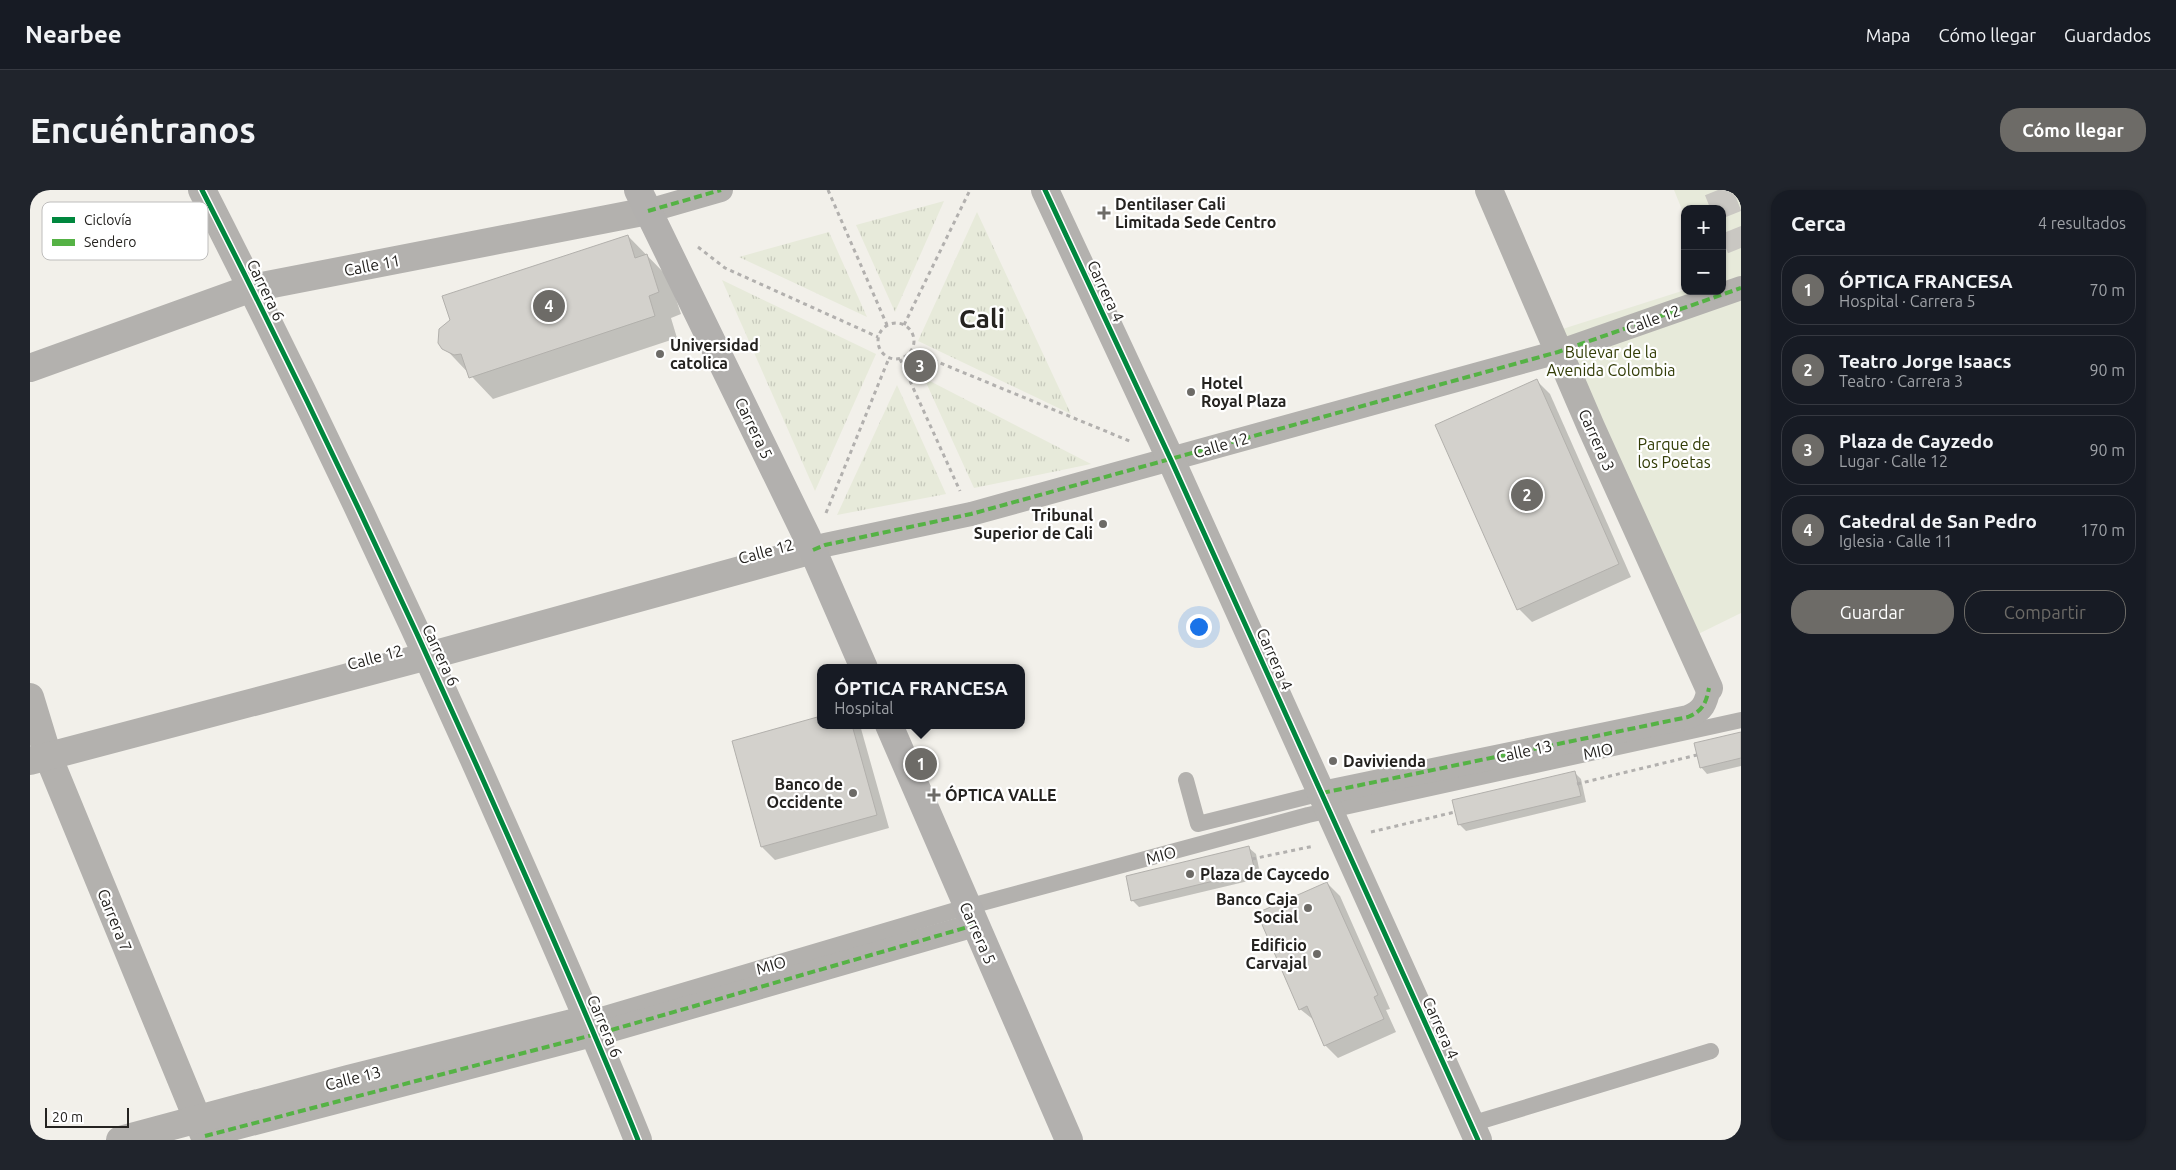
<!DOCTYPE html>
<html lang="es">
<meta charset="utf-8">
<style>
body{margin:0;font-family:Ubuntu,sans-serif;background:#20242c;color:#f1f3f6}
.controls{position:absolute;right:15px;top:15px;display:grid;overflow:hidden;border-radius:10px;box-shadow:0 1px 4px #0004}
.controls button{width:45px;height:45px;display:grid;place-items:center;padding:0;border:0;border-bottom:1px solid #363941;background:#171b24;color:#f1f3f6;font:25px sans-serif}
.scale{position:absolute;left:15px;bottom:12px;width:84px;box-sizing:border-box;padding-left:5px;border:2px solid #252320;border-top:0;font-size:14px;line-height:18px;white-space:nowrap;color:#252320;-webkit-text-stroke:4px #fff;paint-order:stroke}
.you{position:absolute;left:1168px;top:436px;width:18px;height:18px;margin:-12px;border:4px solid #fff;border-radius:50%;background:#1a73e8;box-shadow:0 0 0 8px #1a73e833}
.badge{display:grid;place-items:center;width:32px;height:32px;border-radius:50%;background:#6d6b67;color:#fff;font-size:16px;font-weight:700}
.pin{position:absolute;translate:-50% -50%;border:2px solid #fff;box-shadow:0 1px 5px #0006}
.popup{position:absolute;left:787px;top:474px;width:208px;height:65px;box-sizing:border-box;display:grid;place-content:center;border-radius:10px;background:#171b24;filter:drop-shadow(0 1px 4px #0005);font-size:16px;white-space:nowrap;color:#9ea1a6}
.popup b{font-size:19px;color:#f1f3f6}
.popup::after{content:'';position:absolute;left:50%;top:100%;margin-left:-10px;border:10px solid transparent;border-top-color:#171b24}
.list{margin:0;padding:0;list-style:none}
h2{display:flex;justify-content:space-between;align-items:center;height:65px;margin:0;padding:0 20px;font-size:21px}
h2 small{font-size:16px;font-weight:400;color:#9ea1a6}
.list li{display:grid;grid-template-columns:32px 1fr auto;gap:15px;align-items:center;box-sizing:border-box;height:70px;margin:0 10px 10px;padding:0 10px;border:1px solid #363941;border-radius:20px}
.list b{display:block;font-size:19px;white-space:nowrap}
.list p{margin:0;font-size:16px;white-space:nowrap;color:#9ea1a6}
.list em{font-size:16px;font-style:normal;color:#9ea1a6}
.actions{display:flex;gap:10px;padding:15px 20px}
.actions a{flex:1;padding:11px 0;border:1px solid #6d6b67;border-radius:20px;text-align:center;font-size:18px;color:#6d6b67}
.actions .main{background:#6d6b67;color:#fff}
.map{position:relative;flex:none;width:1711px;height:950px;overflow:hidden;border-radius:20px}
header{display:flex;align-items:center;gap:30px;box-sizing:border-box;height:70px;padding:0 25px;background:#171b24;border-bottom:1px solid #363941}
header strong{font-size:24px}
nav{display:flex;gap:28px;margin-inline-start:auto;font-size:18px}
.intro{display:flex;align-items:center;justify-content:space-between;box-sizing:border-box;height:120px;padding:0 30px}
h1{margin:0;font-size:35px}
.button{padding:12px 22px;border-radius:20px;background:#6d6b67;color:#fff;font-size:18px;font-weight:700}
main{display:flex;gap:30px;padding:0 30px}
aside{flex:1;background:#171b24;border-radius:20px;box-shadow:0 1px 4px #0004}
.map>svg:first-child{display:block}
.grass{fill:url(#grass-tufts)}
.park{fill:#e7eada}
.shadow{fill:#0003}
.building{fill:#d3d1cc;stroke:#b2b0ac}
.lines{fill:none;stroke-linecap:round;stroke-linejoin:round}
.primary-tunnel{stroke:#c9c7c2;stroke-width:28;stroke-dasharray:28 14;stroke-linecap:butt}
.path{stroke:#b2b0ae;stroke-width:3;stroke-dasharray:4 4;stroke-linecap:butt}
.service{stroke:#b3b1ae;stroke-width:16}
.pedestrian{stroke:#b3b1ae;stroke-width:24}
.minor{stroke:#b3b1ae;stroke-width:28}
.tertiary{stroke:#b3b1ae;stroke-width:28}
.secondary{stroke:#b2b0ae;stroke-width:28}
.quiet{stroke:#55b245;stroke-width:4;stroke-dasharray:8 4;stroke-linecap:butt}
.cycleway-casing{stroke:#fff;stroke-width:8}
.cycleway{stroke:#00873e;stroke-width:5}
.poi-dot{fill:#6d6b67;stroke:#fff;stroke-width:2}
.labels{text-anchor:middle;stroke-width:4.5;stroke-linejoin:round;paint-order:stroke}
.poi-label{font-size:16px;font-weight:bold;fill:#252320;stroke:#fff;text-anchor:start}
.street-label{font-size:16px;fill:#252320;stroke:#fff}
.park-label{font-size:16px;fill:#333d07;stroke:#fff}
.town-label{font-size:26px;font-weight:bold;fill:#252320;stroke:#fff}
.key{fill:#fff;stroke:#bebdbc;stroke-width:1}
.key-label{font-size:14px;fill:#252320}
</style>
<header>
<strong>Nearbee</strong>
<nav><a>Mapa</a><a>Cómo llegar</a><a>Guardados</a></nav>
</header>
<div class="intro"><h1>Encuéntranos</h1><a class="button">Cómo llegar</a></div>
<main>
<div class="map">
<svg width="1711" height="950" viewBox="0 0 1711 950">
<defs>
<pattern id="grass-tufts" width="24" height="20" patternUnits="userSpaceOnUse" patternTransform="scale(1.25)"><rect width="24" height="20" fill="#e7eada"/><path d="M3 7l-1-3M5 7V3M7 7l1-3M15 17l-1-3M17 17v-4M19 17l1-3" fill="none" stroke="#c6c8bb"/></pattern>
</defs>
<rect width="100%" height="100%" fill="#f2f0ea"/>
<g class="grass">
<polygon points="914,11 865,122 826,35"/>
<polygon points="947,22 1041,224 888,151"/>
<polygon points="799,42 837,127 709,67"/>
<polygon points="692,90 846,164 785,301"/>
<polygon points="894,188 1061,274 944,298"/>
<polygon points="867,195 916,304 807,325"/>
</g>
<polygon class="park" points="1644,0 1711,0 1711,423 1656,450 1520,143 1655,100 1692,101 1692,19 1655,19 1655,27"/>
<g class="shadow">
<polygon points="598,46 639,88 651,124 641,128 647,148 463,209 409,152"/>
<polygon points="1507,191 1520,204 1601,387 1502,432 1489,419"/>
<polygon points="791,527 791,535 830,535 859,638 745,670 732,657 704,552"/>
<polygon points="1711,543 1711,576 1677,584 1671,577"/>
<polygon points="1544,582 1551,589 1556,612 1436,641 1429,634"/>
<polygon points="1219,658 1226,664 1231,688 1109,717 1102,710"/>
<polygon points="1297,693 1310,706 1360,819 1356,820 1366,842 1308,868 1295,855 1285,831 1270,819"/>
</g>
<g class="building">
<polygon points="598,45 605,68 617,64 629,102 619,106 625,126 439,188 431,164 424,165 412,159 408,153 409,139 420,130 412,106"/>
<polygon points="1507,189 1589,374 1487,420 1405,235"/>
<polygon points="791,526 791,535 822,535 847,625 731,657 702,551"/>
<polygon points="1711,542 1711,568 1670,578 1664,553"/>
<polygon points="1545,581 1551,606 1428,635 1422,610"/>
<polygon points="1219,656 1225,681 1101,711 1096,686"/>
<polygon points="1297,692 1348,805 1344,807 1354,829 1294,856 1277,816 1269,820 1227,723"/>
</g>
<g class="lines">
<polyline class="primary-tunnel" points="1688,0 1711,58"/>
<g class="path">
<polyline points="798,0 857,135"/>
<polyline points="668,57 695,78 848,147"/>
<circle cx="866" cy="151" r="18"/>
<polyline points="874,135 940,0"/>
<polyline points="881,161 1102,252"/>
<polyline points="870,169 930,301"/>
<polyline points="796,323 859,168"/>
<polyline points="1547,594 1667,565"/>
<polyline points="1341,642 1425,622"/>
<polyline points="1222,669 1284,656"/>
</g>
<g class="service">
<polyline points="1156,590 1168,634 1292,603"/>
<polyline points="558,829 926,720 1278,625 1711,530"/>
<polyline points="1441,934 1681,861"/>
</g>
<g class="pedestrian">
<polyline points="618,21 691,0"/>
<polyline points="783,360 795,355 941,324 1528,162 1711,98"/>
<path d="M1292,603L1658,527C1673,521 1676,513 1679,498"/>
<polyline points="175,946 578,841 945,735"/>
</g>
<g class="minor">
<path d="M172,0C277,206 376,415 469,626C517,734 564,841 608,950"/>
<polyline points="1459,0 1561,237 1679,498"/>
<polyline points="0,507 18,566 176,950"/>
<polyline points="0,571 398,466 783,360"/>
<polyline points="90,950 318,889 558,829"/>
</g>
<g class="tertiary">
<polyline points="1015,0 1141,270 1448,950"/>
<polyline points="0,178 222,98 618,21"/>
</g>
<g class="secondary">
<polyline points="608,0 777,347 834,478"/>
<polyline points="859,535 1039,950"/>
</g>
<g class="quiet">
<polyline points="618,21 691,0"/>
<polyline points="783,360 795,355 941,324 1528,162 1711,98"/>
<path d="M1292,603L1658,527C1673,521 1676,513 1679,498"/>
<polyline points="175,946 578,841 945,735"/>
</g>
<g class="cycleway-casing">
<g id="cycleway">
<path d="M172,0C277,206 376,415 469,626C517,734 564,841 608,950"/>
<polyline points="1015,0 1141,270 1448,950"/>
</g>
</g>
<use href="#cycleway" class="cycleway"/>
</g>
<g class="poi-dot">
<path d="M1071.5 15.5h5v5h5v5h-5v5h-5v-5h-5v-5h5z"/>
<circle cx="630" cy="164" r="5"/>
<circle cx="1161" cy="202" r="5"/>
<circle cx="1073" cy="334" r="5"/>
<circle cx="1303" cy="571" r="5"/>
<circle cx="823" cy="603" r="5"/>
<path d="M901.5 597.5h5v5h5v5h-5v5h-5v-5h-5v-5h5z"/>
<circle cx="1160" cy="684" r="5"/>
<circle cx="1278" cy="718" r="5"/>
<circle cx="1287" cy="764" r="5"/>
</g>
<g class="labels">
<g class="poi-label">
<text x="1085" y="20">Dentilaser Cali<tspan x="1085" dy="18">Limitada Sede Centro</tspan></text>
<text x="640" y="161">Universidad<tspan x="640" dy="18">catolica</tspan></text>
<text x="1171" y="199">Hotel<tspan x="1171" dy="18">Royal Plaza</tspan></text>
<text x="1063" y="331" text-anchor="end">Tribunal<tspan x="1063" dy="18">Superior de Cali</tspan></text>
<text x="1313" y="577">Davivienda</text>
<text x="813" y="600" text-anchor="end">Banco de<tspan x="813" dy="18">Occidente</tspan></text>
<text x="915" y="611">ÓPTICA VALLE</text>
<text x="1170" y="690">Plaza de Caycedo</text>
<text x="1268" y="715" text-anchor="end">Banco Caja<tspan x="1268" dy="18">Social</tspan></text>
<text x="1277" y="761" text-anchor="end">Edificio<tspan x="1277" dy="18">Carvajal</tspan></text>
</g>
<g class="street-label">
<text transform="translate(342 75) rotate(-11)" y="6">Calle 11</text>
<text transform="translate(236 100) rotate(64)" y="6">Carrera 6</text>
<text transform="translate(1076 101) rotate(65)" y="6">Carrera 4</text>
<text transform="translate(1623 129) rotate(-20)" y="6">Calle 12</text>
<text transform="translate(724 238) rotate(64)" y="6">Carrera 5</text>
<text transform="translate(1567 250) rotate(66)" y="6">Carrera 3</text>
<text transform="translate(1191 255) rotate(-16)" y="6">Calle 12</text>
<text transform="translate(736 361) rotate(-15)" y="6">Calle 12</text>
<text transform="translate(411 465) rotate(65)" y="6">Carrera 6</text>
<text transform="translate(345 467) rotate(-15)" y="6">Calle 12</text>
<text transform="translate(1245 469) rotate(66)" y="6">Carrera 4</text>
<text transform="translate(1494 561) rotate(-12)" y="6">Calle 13</text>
<text transform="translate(1568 561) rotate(-12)" y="6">MIO</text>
<text transform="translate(1131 665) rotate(-15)" y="6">MIO</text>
<text transform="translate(85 730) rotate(68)" y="6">Carrera 7</text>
<text transform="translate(948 743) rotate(66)" y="6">Carrera 5</text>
<text transform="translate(741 775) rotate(-16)" y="6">MIO</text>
<text transform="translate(575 836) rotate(67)" y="6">Carrera 6</text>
<text transform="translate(1411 838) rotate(66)" y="6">Carrera 4</text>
<text transform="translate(323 888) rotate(-14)" y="6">Calle 13</text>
</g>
<g class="park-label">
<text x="1581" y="168">Bulevar de la<tspan x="1581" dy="18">Avenida Colombia</tspan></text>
<text x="1644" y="260">Parque de<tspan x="1644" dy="18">los Poetas</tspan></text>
</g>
<g class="town-label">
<text x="952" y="138">Cali</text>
</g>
</g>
<rect x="12" y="12" width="166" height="58" rx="8" class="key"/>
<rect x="22" y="27" width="23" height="6" fill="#00873e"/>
<rect x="22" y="49" width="23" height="7" fill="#55b245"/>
<g class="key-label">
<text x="54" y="35">Ciclovía</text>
<text x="54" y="57">Sendero</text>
</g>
</svg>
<div class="controls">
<button>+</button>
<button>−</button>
</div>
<div class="scale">20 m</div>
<div class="you"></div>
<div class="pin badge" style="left:891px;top:574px">1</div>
<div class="popup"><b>ÓPTICA FRANCESA</b>Hospital</div>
<div class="pin badge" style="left:1497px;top:305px">2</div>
<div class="pin badge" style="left:890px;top:176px">3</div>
<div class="pin badge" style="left:519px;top:116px">4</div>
</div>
<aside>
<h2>Cerca<small>4 resultados</small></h2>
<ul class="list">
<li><span class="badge">1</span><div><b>ÓPTICA FRANCESA</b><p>Hospital · Carrera 5</p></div><em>70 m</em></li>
<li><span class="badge">2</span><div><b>Teatro Jorge Isaacs</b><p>Teatro · Carrera 3</p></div><em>90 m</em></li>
<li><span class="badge">3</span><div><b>Plaza de Cayzedo</b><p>Lugar · Calle 12</p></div><em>90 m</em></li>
<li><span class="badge">4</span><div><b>Catedral de San Pedro</b><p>Iglesia · Calle 11</p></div><em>170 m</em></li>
</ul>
<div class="actions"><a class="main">Guardar</a><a>Compartir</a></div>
</aside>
</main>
